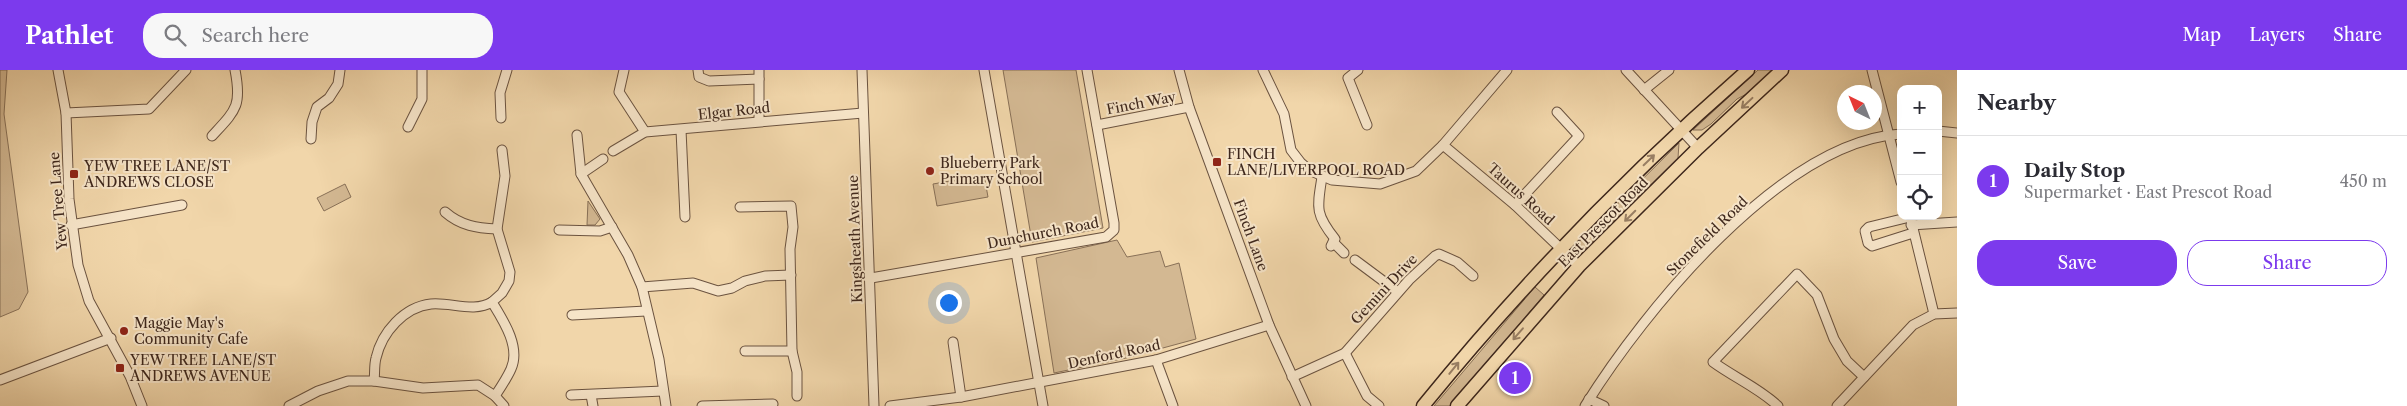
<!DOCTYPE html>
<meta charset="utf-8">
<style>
body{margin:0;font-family:"Libre Caslon Text",serif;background:#f7f7f7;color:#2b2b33}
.controls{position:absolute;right:15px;top:15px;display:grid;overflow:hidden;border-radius:10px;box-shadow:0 5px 20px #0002}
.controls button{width:45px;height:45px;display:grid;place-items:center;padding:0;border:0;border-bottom:1px solid #e1e1e2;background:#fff;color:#2b2b33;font:25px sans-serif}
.compass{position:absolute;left:1837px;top:15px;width:45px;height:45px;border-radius:50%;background:#fff;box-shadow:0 5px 20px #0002;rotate:317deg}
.you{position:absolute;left:948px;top:232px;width:18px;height:18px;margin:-12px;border:4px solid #fff;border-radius:50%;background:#1a73e8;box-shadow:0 0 0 8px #1a73e833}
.badge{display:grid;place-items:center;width:32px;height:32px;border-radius:50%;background:#7c3aed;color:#fff;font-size:16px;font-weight:700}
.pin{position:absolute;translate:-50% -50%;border:2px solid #fff;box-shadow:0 1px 5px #0006}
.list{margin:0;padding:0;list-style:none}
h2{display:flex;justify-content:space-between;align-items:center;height:65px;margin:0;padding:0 20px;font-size:21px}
h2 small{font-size:16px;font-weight:400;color:#7c7c81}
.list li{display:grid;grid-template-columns:32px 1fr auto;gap:15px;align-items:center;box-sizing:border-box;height:90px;padding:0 20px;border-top:1px solid #e1e1e2}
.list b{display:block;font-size:19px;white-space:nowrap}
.list p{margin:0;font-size:16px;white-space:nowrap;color:#7c7c81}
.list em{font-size:16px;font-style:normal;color:#7c7c81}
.actions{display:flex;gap:10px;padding:15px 20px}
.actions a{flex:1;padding:11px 0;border:1px solid #7c3aed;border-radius:20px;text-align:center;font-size:18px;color:#7c3aed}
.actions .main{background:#7c3aed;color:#fff}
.icon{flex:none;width:28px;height:28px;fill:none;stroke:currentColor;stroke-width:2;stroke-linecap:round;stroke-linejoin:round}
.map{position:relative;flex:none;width:1957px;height:336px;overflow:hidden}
header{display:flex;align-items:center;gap:30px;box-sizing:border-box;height:70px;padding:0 25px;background:#7c3aed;color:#fff}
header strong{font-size:24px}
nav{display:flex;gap:28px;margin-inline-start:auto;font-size:18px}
.search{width:350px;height:45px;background:#f7f7f7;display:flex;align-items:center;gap:12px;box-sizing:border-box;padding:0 18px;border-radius:20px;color:#7c7c81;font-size:19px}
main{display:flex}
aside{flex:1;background:#fff}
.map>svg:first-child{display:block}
.green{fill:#d3b892;stroke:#887057}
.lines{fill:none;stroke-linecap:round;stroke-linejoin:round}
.minor-casing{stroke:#6b5340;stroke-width:11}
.highway-casing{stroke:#3e271c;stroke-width:15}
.minor{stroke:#f6e4c8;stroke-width:9}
.highway{stroke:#f1d6aa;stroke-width:12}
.oneway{stroke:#987e63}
.poi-dot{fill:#8f2418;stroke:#f6e4c8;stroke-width:2}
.labels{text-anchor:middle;stroke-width:4;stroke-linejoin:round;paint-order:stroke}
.street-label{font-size:14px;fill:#3e271c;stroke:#f6e4c8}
.poi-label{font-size:14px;fill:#3e271c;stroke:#f6e4c8;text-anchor:start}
</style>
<header>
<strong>Pathlet</strong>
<div class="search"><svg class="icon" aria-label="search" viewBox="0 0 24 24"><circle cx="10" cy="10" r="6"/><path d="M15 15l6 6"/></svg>Search here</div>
<nav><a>Map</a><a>Layers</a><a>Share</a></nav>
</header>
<main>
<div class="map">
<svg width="1957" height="336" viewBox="0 0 1957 336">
<rect width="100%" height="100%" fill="#f1d6aa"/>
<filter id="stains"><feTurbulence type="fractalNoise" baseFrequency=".004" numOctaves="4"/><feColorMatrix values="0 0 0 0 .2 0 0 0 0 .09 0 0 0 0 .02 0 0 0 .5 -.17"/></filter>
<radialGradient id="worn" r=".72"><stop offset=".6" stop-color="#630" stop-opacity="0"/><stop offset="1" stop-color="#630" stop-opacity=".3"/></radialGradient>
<g class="green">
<polygon points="0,0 7,0 4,44 28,222 19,239 0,247"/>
<polygon points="1003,0 1076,0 1103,158 1032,172"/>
<polygon points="1758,0 1772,0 1752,21 1737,29 1711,54 1702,60 1693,60"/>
<polygon points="1679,73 1678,88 1584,180 1572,179"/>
<polygon points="984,105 988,127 937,136 933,114"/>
<polygon points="345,114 351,127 324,141 317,128"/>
<polygon points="588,131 600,149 595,155 587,155"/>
<polygon points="1117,170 1127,187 1160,181 1165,197 1179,193 1196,269 1126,288 1054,303 1036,188"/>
<polygon points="1535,217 1544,225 1450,336 1434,336"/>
</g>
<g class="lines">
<g class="minor-casing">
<g id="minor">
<polyline points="58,0 66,43 69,129 78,195 89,231 130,306 142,336"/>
<polyline points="624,0 619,22 645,62"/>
<polyline points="698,0 699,7 709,11 759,9"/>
<polyline points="862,0 874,336"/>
<polyline points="984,0 1043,336"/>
<polyline points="1179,0 1189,37 1269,255 1306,336"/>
<polyline points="1263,0 1284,44 1291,80 1301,93 1309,100 1332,110 1380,114 1416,101 1443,75 1507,0"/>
<polyline points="1358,0 1348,8 1367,55"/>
<polyline points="1626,0 1698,78"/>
<polyline points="1872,0 1901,112"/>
<polyline points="1644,20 1669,0"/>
<polyline points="66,43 149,39 186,0"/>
<polyline points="501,48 500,23 507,0"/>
<polyline points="759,51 759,0"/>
<polyline points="1097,55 1189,37"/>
<polyline points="408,57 422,29 422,0"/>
<polyline points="681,60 685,147"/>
<polyline points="1938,61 1957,63"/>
<polyline points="577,65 581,104 628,185 642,217 659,289 666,336"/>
<path d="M212,66C236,40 242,36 235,0"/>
<polyline points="311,69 312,52 317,37 329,28 338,14 340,0"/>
<polyline points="1443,75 1515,135 1579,196"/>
<polyline points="613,81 645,62 863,43"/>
<polyline points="581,104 603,89"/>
<path d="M1322,107C1317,138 1315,144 1335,169L1331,176"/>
<polyline points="1515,135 1579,66 1557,42"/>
<polyline points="740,137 791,136 793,157 790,179 792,281 797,302 797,326"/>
<path d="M445,142C461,156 477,158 497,159"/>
<polyline points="1910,146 1934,244"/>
<polyline points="1910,147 1869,157 1865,161 1868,173 1872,176 1913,163"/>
<polyline points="71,155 182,135"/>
<polyline points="1911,155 1957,152"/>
<polyline points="559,160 600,161 612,157"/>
<polyline points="1333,172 1344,183"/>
<polyline points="1355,190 1398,222"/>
<polyline points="871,208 1106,167 1114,160 1114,153 1087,0"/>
<polyline points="642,217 693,213 718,221 732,218 745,211 765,206 791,205"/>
<polyline points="572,245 646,241"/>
<polyline points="953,272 961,327"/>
<polyline points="745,281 792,281"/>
<polyline points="1345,283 1367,326 1379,336"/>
<polyline points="1156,290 1173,336"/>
<polyline points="1292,307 1345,283 1409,210 1435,186 1439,184 1457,192 1473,206"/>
<polyline points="0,310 111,268"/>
<path d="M374,311C375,304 374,295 376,288C382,262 404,237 431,234C451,232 474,243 492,232"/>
<polyline points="571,325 663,321"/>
<polyline points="591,325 593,336"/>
<path d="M495,326C501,317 507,308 511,299C521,277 503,250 492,232L502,223L509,211L510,202L497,159L505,106L502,80"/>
<polyline points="1589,329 1604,336"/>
<polyline points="289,336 318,321 348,311 374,311 423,318 478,315 495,326 504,336"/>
<polyline points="702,336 773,334"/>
<polyline points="890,336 961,327 1156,290 1269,255"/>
<path d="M1585,336C1644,241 1782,71 1901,64"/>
<path d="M1778,336C1759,318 1735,308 1713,292L1797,204L1817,225L1834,269L1847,291L1864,307"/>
<polyline points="1837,336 1913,255 1934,244 1957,243"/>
</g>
</g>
<g class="highway-casing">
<g id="highway">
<path d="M1423,336C1522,214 1630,103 1748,0"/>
<polyline points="1457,336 1579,196 1698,78 1782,0"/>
</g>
</g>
<use href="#minor" class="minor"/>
<use href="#highway" class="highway"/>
</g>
<defs><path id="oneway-shaft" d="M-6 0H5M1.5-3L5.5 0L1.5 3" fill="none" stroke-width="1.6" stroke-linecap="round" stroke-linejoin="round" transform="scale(1.25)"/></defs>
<g class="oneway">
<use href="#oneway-shaft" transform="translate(1747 33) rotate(137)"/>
<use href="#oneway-shaft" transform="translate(1649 90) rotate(-44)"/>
<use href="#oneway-shaft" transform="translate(1630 146) rotate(135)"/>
<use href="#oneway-shaft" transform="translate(1518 264) rotate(131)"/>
<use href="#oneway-shaft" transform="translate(1454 298) rotate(-51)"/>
</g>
<g class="poi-dot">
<rect x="1212" y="87" width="10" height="10" rx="2.5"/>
<circle cx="930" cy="101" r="5"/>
<rect x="69" y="99" width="10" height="10" rx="2.5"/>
<circle cx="124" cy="261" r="5"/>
<rect x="115" y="293" width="10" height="10" rx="2.5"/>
</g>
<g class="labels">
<g class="street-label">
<text transform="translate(1141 33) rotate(-11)" y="5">Finch Way</text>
<text transform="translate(734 41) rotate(-6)" y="5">Elgar Road</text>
<text transform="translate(1521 124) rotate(42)" y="5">Taurus Road</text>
<text transform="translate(58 131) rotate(-95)" y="5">Yew Tree Lane</text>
<text transform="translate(1603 152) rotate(-45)" y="5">East Prescot Road</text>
<text transform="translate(1043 163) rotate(-11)" y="5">Dunchurch Road</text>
<text transform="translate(1251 165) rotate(70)" y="5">Finch Lane</text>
<text transform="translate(1707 166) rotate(-44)" y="5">Stonefield Road</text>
<text transform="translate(855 169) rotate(-92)" y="5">Kingsheath Avenue</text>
<text transform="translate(1384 219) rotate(-47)" y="5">Gemini Drive</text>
<text transform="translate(1114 284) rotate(-12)" y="5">Denford Road</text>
</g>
<g class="poi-label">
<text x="1227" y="89">FINCH<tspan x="1227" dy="16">LANE/LIVERPOOL ROAD</tspan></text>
<text x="940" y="98">Blueberry Park<tspan x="940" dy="16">Primary School</tspan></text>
<text x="84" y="101">YEW TREE LANE/ST<tspan x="84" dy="16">ANDREWS CLOSE</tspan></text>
<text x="134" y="258">Maggie May's<tspan x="134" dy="16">Community Cafe</tspan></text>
<text x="130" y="295">YEW TREE LANE/ST<tspan x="130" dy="16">ANDREWS AVENUE</tspan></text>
</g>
</g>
<rect width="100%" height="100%" filter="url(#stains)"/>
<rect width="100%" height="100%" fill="url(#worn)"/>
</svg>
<div class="controls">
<button>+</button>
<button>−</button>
<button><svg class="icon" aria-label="locate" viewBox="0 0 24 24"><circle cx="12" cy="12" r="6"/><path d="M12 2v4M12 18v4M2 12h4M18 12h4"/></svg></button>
</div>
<svg class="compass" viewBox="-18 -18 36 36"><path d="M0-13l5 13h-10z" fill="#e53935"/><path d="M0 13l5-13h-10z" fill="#7c7c81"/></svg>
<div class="you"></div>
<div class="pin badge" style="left:1515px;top:308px">1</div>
</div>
<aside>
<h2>Nearby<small></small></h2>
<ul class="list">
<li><span class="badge">1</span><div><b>Daily Stop</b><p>Supermarket · East Prescot Road</p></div><em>450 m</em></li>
</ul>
<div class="actions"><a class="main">Save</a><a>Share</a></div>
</aside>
</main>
